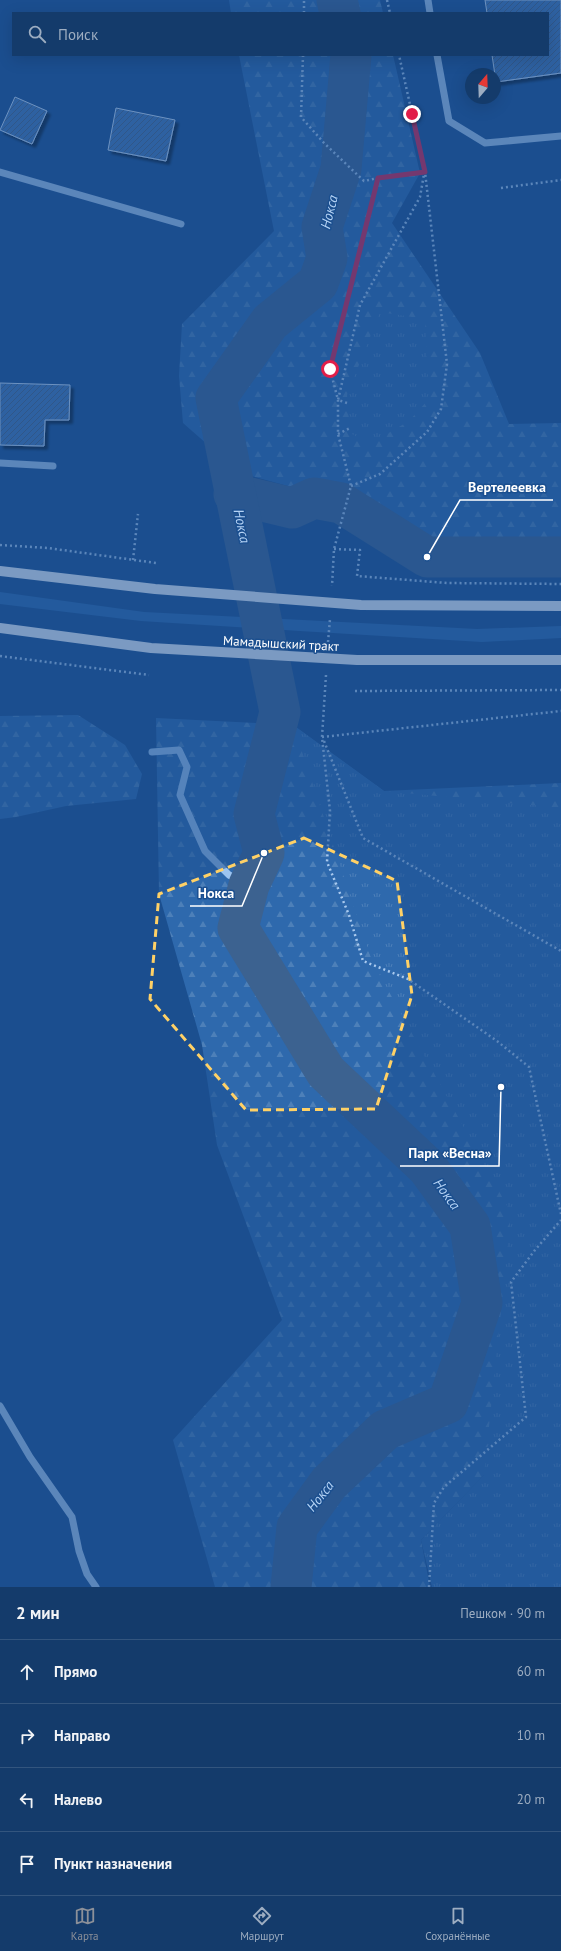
<!DOCTYPE html>
<html lang="ru">
<meta charset="utf-8">
<style>
body{margin:0;font-family:"PT Sans",sans-serif;background:#1d4271;color:#f1f3f6}
.compass{position:absolute;left:465px;top:68px;width:36px;height:36px;border-radius:50%;background:#143b6b;box-shadow:0 4px 16px #0002;rotate:19deg}
.stop{position:absolute;width:12px;height:12px;margin:-9px;border:3px solid #e11d48;border-radius:50%;background:#fff}
.stop.end{background:#e11d48;border-color:#fff;box-shadow:0 1px 4px #0008}
.list{margin:0;padding:0;list-style:none}
h2{display:flex;justify-content:space-between;align-items:center;height:52px;margin:0;padding:0 16px;font-size:17px}
h2 small{font-size:13px;font-weight:400;color:#9dadc1}
.list li{display:grid;grid-template-columns:26px 1fr auto;gap:12px;align-items:center;box-sizing:border-box;height:64px;padding:0 16px;border-top:1px solid #33557e}
.list b{display:block;font-size:15px;white-space:nowrap}
.list em{font-size:13px;font-style:normal;color:#9dadc1}
.icon{flex:none;width:22px;height:22px;fill:none;stroke:currentColor;stroke-width:2;stroke-linecap:round;stroke-linejoin:round}
.map{position:relative;flex:none;width:561px;height:1587px;overflow:hidden}
.search{position:absolute;background:#143b6b;box-shadow:0 4px 16px #0002;left:12px;right:12px;top:12px;height:44px;display:flex;align-items:center;gap:10px;box-sizing:border-box;padding:0 14px;border-radius:0px;color:#9dadc1;font-size:15px}
.sheet{height:308px;background:#143b6b}
nav{display:flex;justify-content:space-around;align-items:center;box-sizing:border-box;height:56px;border-top:1px solid #33557e;background:#143b6b;font-size:11px;color:#9dadc1}
nav a{display:grid;justify-items:center;gap:2px}
nav .on{color:#8c9099}
.map>svg:first-child{display:block}
.green{fill:#2e69ad}
.forest{fill:url(#forest-firs)}
.park{fill:url(#park-tufts)}
.lines{fill:none;stroke-linecap:round;stroke-linejoin:round}
.stream{stroke:#9cc4f0;stroke-width:7}
.river{stroke:#3c6290;stroke-width:41}
.building{fill:url(#building-hatch);stroke:#cfe3fa;filter:url(#shadow)}
.path{stroke:#a9c9ee;stroke-width:2.5;stroke-dasharray:2 3;stroke-linecap:butt}
.minor{stroke:#a9c9ee;stroke-width:7}
.major{stroke:#f0f6ff;stroke-width:10}
.route{stroke:#e11d48;stroke-width:5}
.marked{fill:none;stroke:#ffd166;stroke-width:3;stroke-dasharray:8 5;stroke-linejoin:round}
.labels{text-anchor:middle;stroke-width:3;stroke-linejoin:round;paint-order:stroke}
.street-label{font-size:13px;fill:#fff;stroke:#1b4f8f}
.water-label{font-size:14px;font-style:italic;fill:#b5d3f5;stroke:#1b4f8f}
.leader{fill:none;stroke:#fff;stroke-width:1.5}
.callout-dot{fill:#fff;stroke:#1b4f8f;stroke-width:1.5}
.callout-label{font-size:14px;text-anchor:middle;font-weight:bold;fill:#fff;stroke:#1b4f8f;stroke-width:3;stroke-linejoin:round;paint-order:stroke}
</style>
<div class="map">
<svg width="561" height="1587" viewBox="0 0 561 1587">
<defs>
<pattern id="forest-firs" width="22" height="20" patternUnits="userSpaceOnUse"><rect width="22" height="20" fill="#2e69ad"/><path d="M5 1l3.5 6h-7zM16 11l3.5 6h-7z" fill="#4d80b9"/></pattern>
<pattern id="park-tufts" width="24" height="20" patternUnits="userSpaceOnUse"><rect width="24" height="20" fill="#2e69ad"/><path d="M3 7l-1-3M5 7V3M7 7l1-3M15 17l-1-3M17 17v-4M19 17l1-3" fill="none" stroke="#4d80b9"/></pattern>
<pattern id="building-hatch" width="6" height="6" patternUnits="userSpaceOnUse"><rect width="6" height="6" fill="#4478b7"/><path d="M-1 1l2-2M0 6l6-6M5 7l2-2" fill="none" stroke="#486282"/></pattern>
<filter id="shadow"><feDropShadow dx="3.5" dy="3.5" stdDeviation="1" flood-color="#0009"/></filter>
</defs>
<rect width="100%" height="100%" fill="#1b4f8f"/>
<polygon class="green" points="0,592 144,612 477,629 561,626 561,638 482,642 300,631 141,621 0,604"/>
<g class="forest">
<polygon points="229,0 380,0 383,13 231,13"/>
<polygon points="239,55 393,55 420,173 392,223 480,353 509,424 561,423 561,569 396,559 317,494 240,473 183,423 179,376 182,324 274,231"/>
<polygon points="78,715 125,745 142,774 136,799 66,806 16,817 0,819 0,716"/>
<polygon points="156,718 293,725 384,791 561,783 561,814 511,1213 561,1396 421,1540 430,1587 215,1587 173,1440 282,1320 217,1145 202,1045 159,894"/>
</g>
<g class="park">
<polygon points="380,312 425,319 429,399 409,421 370,444 350,433 347,395"/>
<polygon points="293,725 384,791 561,808 561,1587 432,1587 421,1540 484,1475 511,1213 372,961"/>
</g>
<g class="lines">
<polyline class="stream" points="152,752 179,750 187,767 180,795 205,851 229,875 249,885"/>
<g class="river">
<polyline points="337,0 340,13"/>
<polyline points="234,494 292,508 314,498 341,503 427,557 561,557"/>
<polyline points="291,1587 297,1527 329,1483 385,1430 448,1403 482,1303 470,1226 427,1167 326,1072 238,928 249,885 264,853 254,814 280,712 216,398 270,322 318,283 327,258 322,227 341,169 351,55"/>
</g>
</g>
<g class="building">
<polygon points="485,0 561,0 561,73 496,82 492,55 548,55 548,13 487,13"/>
<polygon points="15,97 47,111 32,144 0,130"/>
<polygon points="116,108 175,120 166,161 108,150"/>
<polygon points="0,383 70,385 69,420 45,420 44,446 0,445"/>
</g>
<g class="lines">
<g class="path">
<polyline points="387,0 390,13"/>
<polyline points="304,13 304,0"/>
<polyline points="303,55 301,117 324,143 364,181 378,178 330,369 338,400 338,434 351,486 334,549 332,586"/>
<polyline points="378,178 425,172"/>
<polyline points="501,188 561,180"/>
<polyline points="347,403 338,400 360,305 420,197 424,174"/>
<polyline points="338,434 350,428"/>
<polyline points="351,486 380,474 427,432 441,409 447,364 425,172 399,55"/>
<polyline points="0,545 48,548 156,563"/>
<polyline points="334,549 360,550 357,576 447,583 561,584"/>
<polyline points="133,560 138,514"/>
<polyline points="328,642 330,619"/>
<polyline points="0,656 149,675"/>
<polyline points="326,675 322,737 330,811 327,862 349,915 363,961 408,979 497,1041 529,1067 561,1214"/>
<polyline points="355,691 561,690"/>
<polyline points="322,737 561,711"/>
<polyline points="324,741 363,838 561,951"/>
<polyline points="429,1587 434,1503 444,1487 526,1417 511,1282 535,1250 561,1220"/>
</g>
<g class="minor">
<polyline points="428,0 430,13"/>
<polyline points="437,55 449,121 485,143 561,136"/>
<polyline points="0,172 181,224"/>
<polyline points="0,463 53,466"/>
<polyline points="0,1406 30,1457 72,1517 79,1551 87,1574 96,1587"/>
</g>
<g class="major">
<polyline points="0,571 155,589 361,605 561,606"/>
<polyline points="0,628 151,648 357,660 561,660"/>
</g>
</g>
<g class="lines">
<polyline class="route" points="330,369 378,178 425,172 412,114"/>
</g>
<path d="M0 0H561V1587H0ZM304,838L397,881L412,995L376,1109L246,1110L150,999L159,894Z" fill="#1b4f8f" fill-opacity=".55" fill-rule="evenodd"/>
<path class="marked" d="M304,838L397,881L412,995L376,1109L246,1110L150,999L159,894Z"/>
<g class="labels">
<g class="street-label">
<text transform="translate(281 643) rotate(3)" y="5">Мамадышский тракт</text>
</g>
<g class="water-label">
<text transform="translate(329 212) rotate(-76)" y="5">Нокса</text>
<text transform="translate(242 526) rotate(78)" y="5">Нокса</text>
<text transform="translate(447 1194) rotate(54)" y="5">Нокса</text>
<text transform="translate(320 1496) rotate(-52)" y="5">Нокса</text>
</g>
</g>
<path class="leader" d="M427 557L460 500H553M264 853L242 906H190M501 1087L499 1166H400"/>
<g class="callout-dot">
<circle cx="427" cy="557" r="4"/>
<circle cx="264" cy="853" r="4"/>
<circle cx="501" cy="1087" r="4"/>
</g>
<g class="callout-label">
<text x="507" y="492">Вертелеевка</text>
<text x="216" y="898">Нокса</text>
<text x="450" y="1158">Парк «Весна»</text>
</g>
</svg>
<svg class="compass" viewBox="-18 -18 36 36"><path d="M0-13l5 13h-10z" fill="#e53935"/><path d="M0 13l5-13h-10z" fill="#9dadc1"/></svg>
<div class="stop" style="left:330px;top:369px"></div>
<div class="stop end" style="left:412px;top:114px"></div>
<div class="search"><svg class="icon" aria-label="search" viewBox="0 0 24 24"><circle cx="10" cy="10" r="6"/><path d="M15 15l6 6"/></svg>Поиск</div>
</div>
<section class="sheet">
<h2>2 мин<small>Пешком · 90 m</small></h2>
<ul class="list">
<li><svg class="icon" aria-label="ahead" viewBox="0 0 24 24"><path d="M12 20V5M6 11l6-6 6 6"/></svg><div><b>Прямо</b></div><em>60 m</em></li>
<li><svg class="icon" aria-label="right" viewBox="0 0 24 24"><path d="M7 20v-9h11M14 6l5 5-5 5"/></svg><div><b>Направо</b></div><em>10 m</em></li>
<li><svg class="icon" aria-label="left" viewBox="0 0 24 24"><path d="M17 20v-9H6M10 6l-5 5 5 5"/></svg><div><b>Налево</b></div><em>20 m</em></li>
<li><svg class="icon" aria-label="arrive" viewBox="0 0 24 24"><path d="M6 21V4h12l-3 4 3 4H6"/></svg><div><b>Пункт назначения</b></div></li>
</ul>
</section>
<nav>
<a class="on"><svg class="icon" aria-label="map" viewBox="0 0 24 24"><path d="M3 6l6-2 6 2 6-2v14l-6 2-6-2-6 2zM9 4v14M15 6v14"/></svg>Карта</a>
<a><svg class="icon" aria-label="directions" viewBox="0 0 24 24"><path d="M12 3l9 9-9 9-9-9zM9 14v-3h6M13 9l2 2-2 2"/></svg>Маршрут</a>
<a><svg class="icon" aria-label="saved" viewBox="0 0 24 24"><path d="M7 4h10v16l-5-4-5 4z"/></svg>Сохранённые</a>
</nav>
